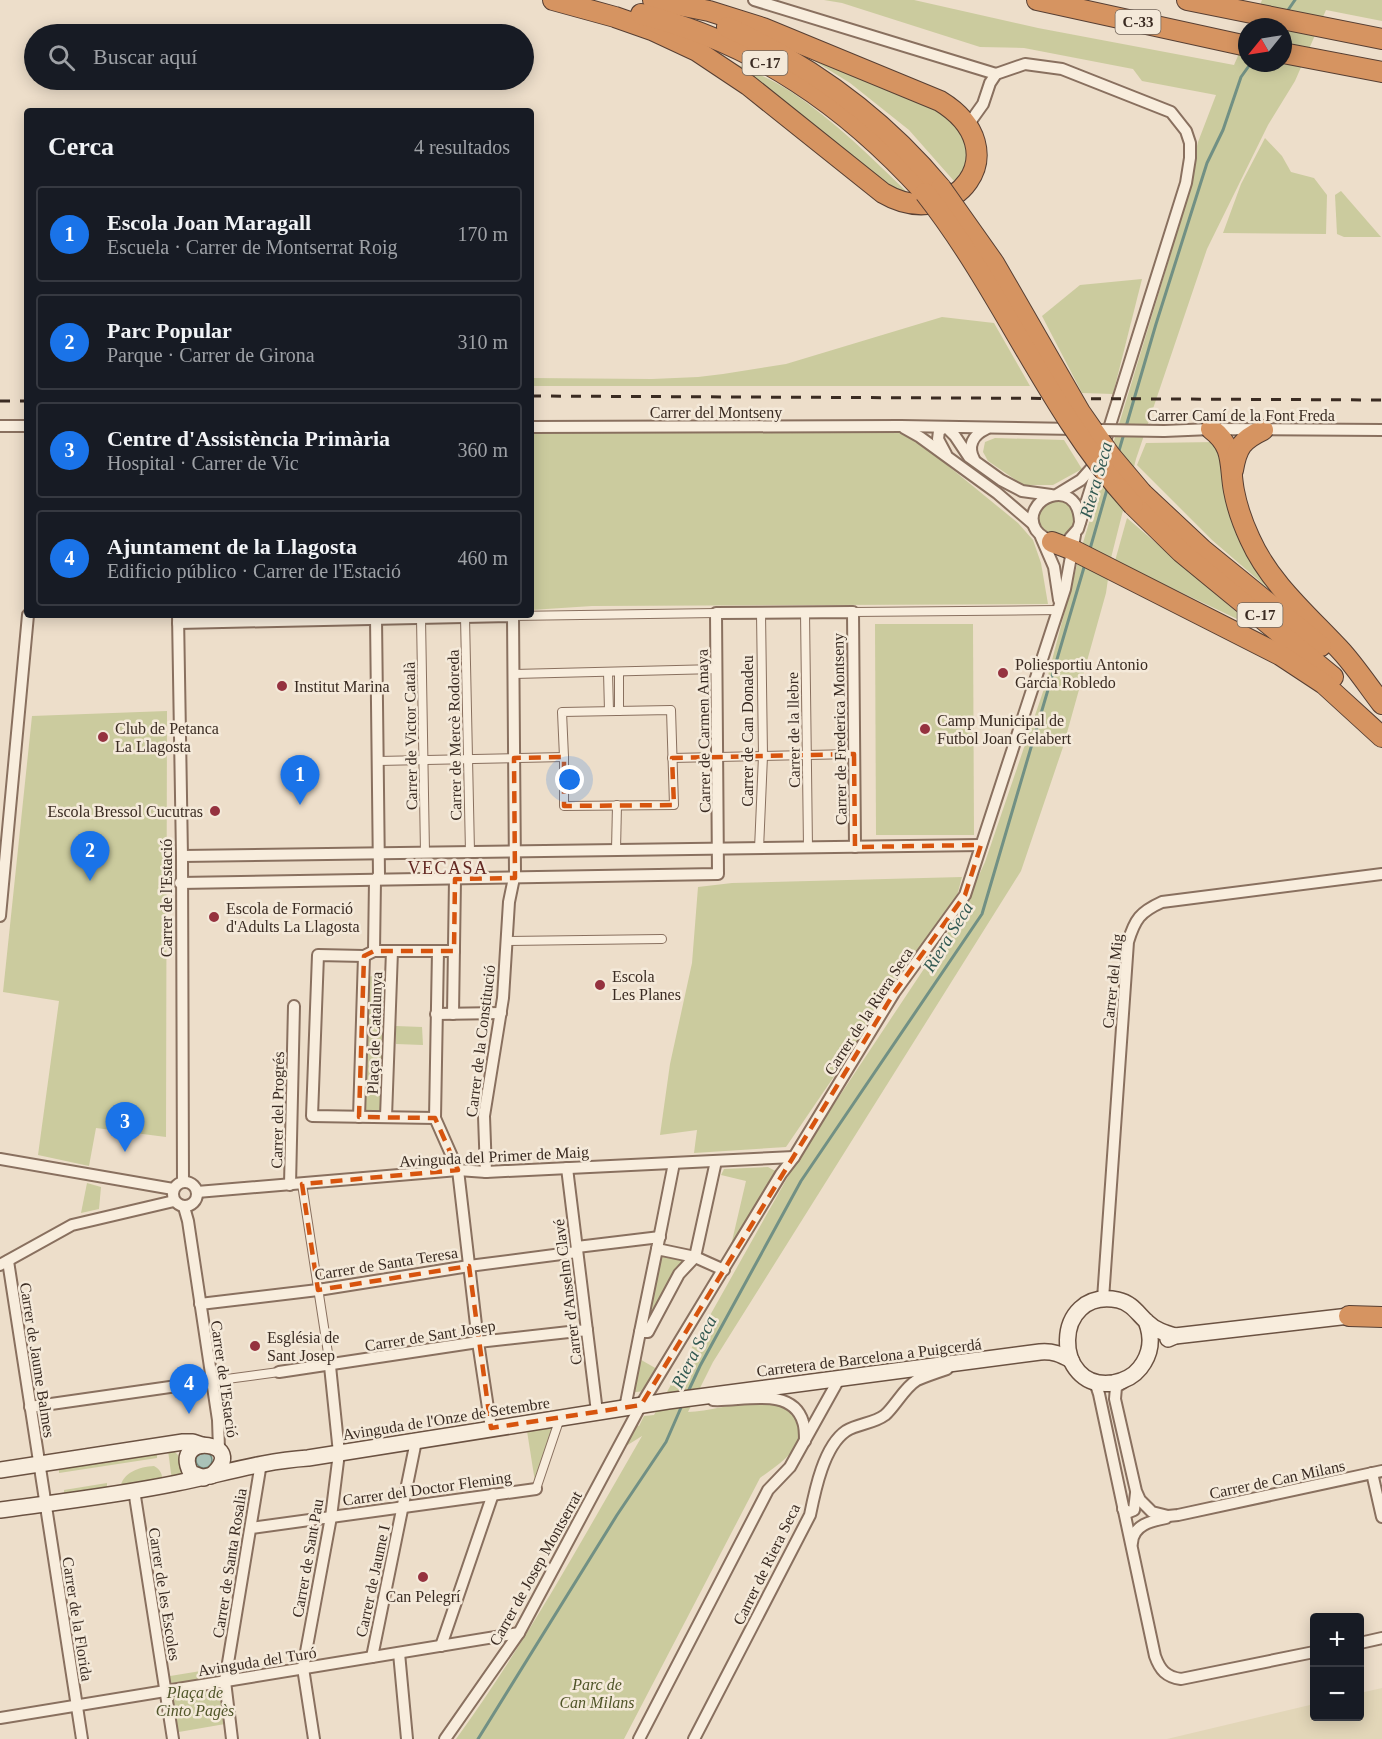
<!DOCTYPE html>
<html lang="es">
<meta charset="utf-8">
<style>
body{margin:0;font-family:Georgia,serif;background:#242831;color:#f1f3f6}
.controls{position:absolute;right:18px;bottom:18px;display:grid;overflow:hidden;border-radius:6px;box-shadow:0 3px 15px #0003}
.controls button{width:54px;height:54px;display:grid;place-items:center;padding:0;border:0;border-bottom:2px solid #363941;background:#171b24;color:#f1f3f6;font:30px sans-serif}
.compass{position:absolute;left:1238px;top:18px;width:54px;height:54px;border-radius:50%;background:#171b24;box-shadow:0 3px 15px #0003;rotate:240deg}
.you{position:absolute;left:570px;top:780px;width:21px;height:21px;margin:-15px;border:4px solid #fff;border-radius:50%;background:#1a73e8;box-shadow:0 0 0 9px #1a73e833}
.badge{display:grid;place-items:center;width:39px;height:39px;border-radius:50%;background:#1a73e8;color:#fff;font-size:20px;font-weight:700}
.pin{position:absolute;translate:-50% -50px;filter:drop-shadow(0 2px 3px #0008)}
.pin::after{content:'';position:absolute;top:32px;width:21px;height:18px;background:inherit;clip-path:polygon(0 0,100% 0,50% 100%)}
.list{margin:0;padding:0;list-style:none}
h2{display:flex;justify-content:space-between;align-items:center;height:78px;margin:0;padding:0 24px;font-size:26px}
h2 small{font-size:20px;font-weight:400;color:#9ea1a6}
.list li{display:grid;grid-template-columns:39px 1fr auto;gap:18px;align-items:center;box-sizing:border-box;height:96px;margin:0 12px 12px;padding:0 12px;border:2px solid #363941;border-radius:6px}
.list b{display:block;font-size:22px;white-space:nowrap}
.list p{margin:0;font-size:20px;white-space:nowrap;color:#9ea1a6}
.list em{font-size:20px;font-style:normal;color:#9ea1a6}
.icon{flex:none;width:33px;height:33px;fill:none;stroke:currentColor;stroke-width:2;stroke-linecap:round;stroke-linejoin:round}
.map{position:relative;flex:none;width:1382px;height:1739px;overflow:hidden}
.search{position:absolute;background:#171b24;box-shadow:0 3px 15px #0003;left:24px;top:24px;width:510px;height:66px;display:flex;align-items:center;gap:15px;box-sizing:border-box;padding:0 21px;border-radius:33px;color:#9ea1a6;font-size:22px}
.panel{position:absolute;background:#171b24;box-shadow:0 3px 15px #0003;left:24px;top:108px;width:510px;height:510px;border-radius:6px}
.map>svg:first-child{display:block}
.farmland{fill:#e2d6b8}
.green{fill:#cbcb9e}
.water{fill:#aac2b8;stroke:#719084;stroke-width:1.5}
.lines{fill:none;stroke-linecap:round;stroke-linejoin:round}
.stream{stroke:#719084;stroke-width:3}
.pedestrian-casing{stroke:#89705f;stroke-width:10}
.minor-casing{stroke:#89705f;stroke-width:14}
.secondary-casing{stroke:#6b5242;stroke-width:18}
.motorway-casing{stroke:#573f33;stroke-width:22}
.pedestrian{stroke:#f8eddd;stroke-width:8}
.minor{stroke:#f8eddd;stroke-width:10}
.secondary{stroke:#f8eddd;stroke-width:15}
.motorway{stroke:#d69461;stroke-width:20}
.rail{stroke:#3a2b22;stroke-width:3;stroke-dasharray:10 10;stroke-linecap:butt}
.minor-bridge-casing{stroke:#89705f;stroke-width:14;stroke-linecap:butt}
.motorway-bridge-casing{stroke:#573f33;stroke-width:22;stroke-linecap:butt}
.minor-bridge{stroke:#f8eddd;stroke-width:10}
.motorway-bridge{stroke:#d69461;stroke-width:20}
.marked{fill:none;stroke:#d7540e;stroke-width:4.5;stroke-dasharray:12 8;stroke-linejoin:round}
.poi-dot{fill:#95323f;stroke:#f4e9d9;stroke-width:2}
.labels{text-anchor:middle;stroke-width:5;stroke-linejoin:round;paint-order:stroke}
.shield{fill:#f4e9d9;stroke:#726459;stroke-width:1.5}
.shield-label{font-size:15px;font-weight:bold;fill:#3a2b22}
.street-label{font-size:16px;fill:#3a2b22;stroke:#f4e9d9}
.poi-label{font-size:16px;fill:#3a2b22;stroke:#f4e9d9;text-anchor:start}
.park-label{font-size:16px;font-style:italic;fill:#505529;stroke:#f4e9d9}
.water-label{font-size:18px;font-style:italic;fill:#325952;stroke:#f4e9d9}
.neighbourhood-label{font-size:18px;letter-spacing:1.5px;fill:#642923;stroke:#f4e9d9}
</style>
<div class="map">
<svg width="1382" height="1739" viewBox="0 0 1382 1739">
<rect width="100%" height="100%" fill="#eddeca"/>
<polygon class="farmland" points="1382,1688 1382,1739 1167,1739 1314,1704 1314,1716 1360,1716 1360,1693"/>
<g class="green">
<path d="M824,0H914L1038,28L1234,65L1247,35V63H1283V27H1251L1262,0H1382V21L1326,10L1295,81L1268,125L1207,249L1136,459L1111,558L1106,593L1063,747L1021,871L713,1362L688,1412C721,1412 785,1383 800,1427C806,1448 773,1468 760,1478L624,1739H456C526,1643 583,1538 642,1436L626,1446L637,1425L639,1426L644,1416L654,1415L799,1157L963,910L985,862L1046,683L1082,546L1171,253L1198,142L1216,95L1142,81L1133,69L1024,48L980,47L842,3Z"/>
<path d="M789,45C833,63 878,80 921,102C932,108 948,114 956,125C965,136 967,149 968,164L954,181L909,130L850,83Z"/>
<path d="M711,52C737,65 766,76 790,91C835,121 873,159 912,197L888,185Z"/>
<polygon points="1265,138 1282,156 1291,172 1314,178 1327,195 1326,234 1223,233 1241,184"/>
<polygon points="1341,191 1381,237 1344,237 1337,234 1335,195"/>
<polygon points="1142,279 1113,394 1082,393 1042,316 1080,285"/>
<polygon points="942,317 994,323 1030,386 531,386 531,378 652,379 698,377 723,374 786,364"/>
<polygon points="895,430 925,447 1018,523 1033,540 1041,563 1048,604 592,606 531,610 531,432"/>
<polygon points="995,438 1064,440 1082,469 1053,485 1023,485 988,461 983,452 985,442"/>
<polygon points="1217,442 1230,513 1245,550 1277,596 1212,540 1137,465 1146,443"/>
<circle cx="1056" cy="518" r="18"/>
<polygon points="1127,518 1254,627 1115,561"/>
<polygon points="875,624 973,624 974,835 876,835"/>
<polygon points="167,711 166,1137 96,1128 89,1166 38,1155 59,1001 3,992 32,716"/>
<polygon points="962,877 957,896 786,1147 694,1153 697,1130 660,1135 670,1064 692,963 698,887 732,883"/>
<polygon points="363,976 391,977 386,1117 359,1117"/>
<polygon points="396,1026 422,1027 423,1045 396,1044"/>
<polygon points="768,1167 781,1174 729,1254 746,1181 721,1175 724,1169"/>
<polygon points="87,1183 101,1187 99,1209 81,1213"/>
<polygon points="657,1249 695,1257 648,1332 640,1332"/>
<polygon points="636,1357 657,1369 645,1391 628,1393"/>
<polygon points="554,1428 536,1488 527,1431"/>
<path d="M168,1450C181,1451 182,1464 181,1476L172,1481Z"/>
<polygon points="157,1454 157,1458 59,1473 59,1469"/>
<path d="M154,1466C161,1470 162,1474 163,1482L120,1488C123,1472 139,1467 154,1466Z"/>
<polygon points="107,1483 107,1487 64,1494 64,1490"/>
<polygon points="219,1668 225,1724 173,1733 164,1677"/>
</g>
<circle class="water" cx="204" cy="1460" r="8"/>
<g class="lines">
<g class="stream">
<polyline points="1286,13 1295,0"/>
<polyline points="1118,454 1156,324 1207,163 1223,130 1241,77 1251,63"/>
<polyline points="1090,549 1108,486"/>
<polyline points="687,1394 700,1366 801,1181 982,914 1085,564"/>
<polyline points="478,1739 617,1515 666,1442 683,1403"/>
</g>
<g class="pedestrian-casing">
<g id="pedestrian">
<polyline points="805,612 808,848"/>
<polyline points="853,612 1058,610"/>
<polyline points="513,616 716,613"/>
<polyline points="465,617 470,852"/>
<polyline points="421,618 425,853"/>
<polyline points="608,672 609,711"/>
<polyline points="514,674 717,669"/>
<polygon points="671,710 674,805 564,806 564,757 562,712"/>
<polyline points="619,711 619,672"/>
<polyline points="672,758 854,754"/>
<polyline points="378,761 564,757"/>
<polyline points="759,849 763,756 761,613"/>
<polyline points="616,850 617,805"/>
<polyline points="507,941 662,939"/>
<polyline points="302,1184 330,1366"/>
<polyline points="212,1381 279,1372"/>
<polyline points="536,1489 560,1418"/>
</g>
</g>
<g class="minor-casing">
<g id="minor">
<polyline points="754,0 996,74"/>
<polyline points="968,125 983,104 990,83 996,74 1025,64 1062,69 1171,112 1186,131 1190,143 1190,158 1186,183 1106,438"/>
<polyline points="0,426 27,426"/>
<polyline points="531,427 901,426 1076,429"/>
<polyline points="945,427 939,431 938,439 946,454"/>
<polyline points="946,427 955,436 969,457 1001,480 1022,491 1051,495"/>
<polyline points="904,428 920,437 997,493 1033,524"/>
<polyline points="1164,431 1211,429 1382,430"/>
<path d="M974,459C967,446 973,435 986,429"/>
<polyline points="1058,494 1081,480 1097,462"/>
<polyline points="1041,537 1054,567 1059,600"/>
<polyline points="1070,538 1078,529 1099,462"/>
<path d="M1056,542C1047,540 1041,537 1036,530C1018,500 1078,473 1080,522"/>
<polyline points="178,615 182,856 183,1182"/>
<polyline points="178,623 513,616 515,873 509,902 503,998 484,1116 486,1172"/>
<polyline points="182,856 981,845"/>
<polyline points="180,883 718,874 716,613 853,612 855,847"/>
<polyline points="0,916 28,615"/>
<polyline points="374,951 375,880 379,875 376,618"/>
<polyline points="438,951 435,1118 458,1170 478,1342 491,1428"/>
<polyline points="436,1014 501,1013"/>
<polyline points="453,1014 455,879"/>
<polyline points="359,1117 364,956"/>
<polyline points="386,1117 392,951"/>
<polyline points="435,1118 312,1116 318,955 364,956 374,951 454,951"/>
<polyline points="0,1159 173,1189"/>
<polyline points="567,1168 597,1412"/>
<circle cx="185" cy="1194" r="12"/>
<polyline points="290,1185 294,1006"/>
<polyline points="197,1192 458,1170 486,1172 794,1157"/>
<polyline points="184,1207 188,1221 218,1420 219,1449"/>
<polyline points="577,1247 660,1237"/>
<polyline points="657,1249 674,1163"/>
<polyline points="695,1257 679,1274 648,1332 640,1332 657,1249 695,1257 724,1270"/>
<polyline points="695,1257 716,1161"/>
<polyline points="8,1261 82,1739"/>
<polyline points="0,1265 72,1225 174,1201"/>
<path d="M1103,1299L1128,942C1135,919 1140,912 1162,902L1382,874"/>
<polyline points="200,1304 318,1290 469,1266 577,1252"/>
<polyline points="279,1372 478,1342 587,1330"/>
<path d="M1090,1380L1096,1385L1099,1394L1155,1656C1160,1670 1166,1677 1181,1679L1314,1652"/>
<polyline points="1124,1382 1116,1387 1115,1399 1136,1491 1140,1500 1152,1512 1168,1516 1178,1515 1382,1471"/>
<path d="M713,1400C741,1402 792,1385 803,1422C805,1427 805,1434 805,1441"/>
<polyline points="30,1407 212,1381"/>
<polyline points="625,1408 640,1332"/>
<polyline points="1372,1473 1382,1517"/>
<polyline points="134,1490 173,1739"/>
<polyline points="1123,1509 1129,1512 1134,1510 1136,1493"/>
<polyline points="251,1528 536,1489"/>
<path d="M1132,1543C1133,1525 1151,1521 1166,1518"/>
<polyline points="1360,1643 1382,1638"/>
<polyline points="441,1646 493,1494"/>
<polyline points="399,1653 407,1739"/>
<polyline points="372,1657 416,1441"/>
<polyline points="0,1718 519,1633"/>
<polyline points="232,1739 225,1681 261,1463"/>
<polyline points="314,1739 303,1668 331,1517 339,1453 330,1366"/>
<polyline points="445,1739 519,1633 641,1405 781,1174 794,1157 894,993 965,895 1065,589 1075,535"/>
<polyline points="639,1739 768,1490 790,1467 839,1379"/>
<path d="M694,1739L810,1515C815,1490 824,1446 846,1431C859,1423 873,1424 885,1415C896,1405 904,1388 917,1380C926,1376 938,1372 947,1369"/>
</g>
</g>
<g class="secondary-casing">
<g id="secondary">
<path d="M1146,1321C1153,1338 1151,1354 1140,1368C1133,1377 1124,1381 1113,1383C1052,1392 1051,1287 1118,1300C1132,1303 1138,1314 1147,1322C1155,1330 1165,1333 1175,1336"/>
<polyline points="1168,1339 1175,1336 1358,1315"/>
<polyline points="0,1470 183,1442 193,1442 202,1445"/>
<path d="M204,1478L191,1473C169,1431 252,1441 211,1476"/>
<path d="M0,1510C59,1502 119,1495 177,1483C222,1474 262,1461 308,1458L668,1401L1040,1352C1053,1351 1060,1354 1071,1360"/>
</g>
</g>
<g class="motorway-casing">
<g id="motorway">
<path d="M553,0L615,17L652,30L697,51L748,85L883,193C954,235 1020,150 940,101L763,28L709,11L653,0"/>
<polyline points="1037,0 1247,46"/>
<polyline points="1187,0 1382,39"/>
<path d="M641,14C757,44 845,105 925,193"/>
<path d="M727,27C810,65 883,118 941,188"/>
<polyline points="1283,53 1382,72"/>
<path d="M1211,429C1235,447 1229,465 1234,491C1237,507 1243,524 1250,539C1270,584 1310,617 1343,653C1357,669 1369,687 1382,704"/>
<path d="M1233,470C1237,447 1242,440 1263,430"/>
<polyline points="1142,493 1203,550 1321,646"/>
<polyline points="1133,505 1181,552 1333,677"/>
<polyline points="1052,542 1073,550 1280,655 1324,684 1382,737"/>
<polyline points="1349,1316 1382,1317"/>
</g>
</g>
<use href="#pedestrian" class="pedestrian"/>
<use href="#minor" class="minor"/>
<use href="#secondary" class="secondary"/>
<use href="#motorway" class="motorway"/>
<g class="rail">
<polyline points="531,396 1382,400"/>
<polyline points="0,401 27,401"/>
</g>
<g class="minor-bridge-casing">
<polyline id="minor-bridge" points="1101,430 1164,431"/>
</g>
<g class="motorway-bridge-casing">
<g id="motorway-bridge">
<polyline points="941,188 994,263 1080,412 1110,455 1142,493"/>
<path d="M925,193C1003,292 1048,412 1133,505"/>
</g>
</g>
<use href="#minor-bridge" class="minor-bridge"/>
<use href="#motorway-bridge" class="motorway-bridge"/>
</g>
<path class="marked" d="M854,754L855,847L981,845L965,895L894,993L641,1405L491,1428L469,1266L318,1290L302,1184L458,1170L435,1118L359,1117L364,956L374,951H454L455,879L515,878L514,758L564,757V806L674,805L672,758Z"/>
<g class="poi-dot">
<circle cx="1003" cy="673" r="6"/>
<circle cx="282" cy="686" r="6"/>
<circle cx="925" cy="729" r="6"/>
<circle cx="103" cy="737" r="6"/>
<circle cx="215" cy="811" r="6"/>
<circle cx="214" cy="917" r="6"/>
<circle cx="600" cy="985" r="6"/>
<circle cx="255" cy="1346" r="6"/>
<circle cx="423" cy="1577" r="6"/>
</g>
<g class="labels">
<g class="shield">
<rect x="1115.5" y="10" width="45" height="24" rx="4.5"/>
<rect x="742.5" y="51" width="45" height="24" rx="4.5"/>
<rect x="1237.5" y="603" width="45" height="24" rx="4.5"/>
</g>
<g class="shield-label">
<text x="1138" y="27">C-33</text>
<text x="765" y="68">C-17</text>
<text x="1260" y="620">C-17</text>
</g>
<g class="street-label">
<text x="716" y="418">Carrer del Montseny</text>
<text x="1241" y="421">Carrer Camí de la Font Freda</text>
<text transform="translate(839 729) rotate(-91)" y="6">Carrer de Frederica Montseny</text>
<text transform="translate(793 730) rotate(-91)" y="6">Carrer de la llebre</text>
<text transform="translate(703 731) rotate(-91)" y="6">Carrer de Carmen Amaya</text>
<text transform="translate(747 731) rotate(-90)" y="6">Carrer de Can Donadeu</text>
<text transform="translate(454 735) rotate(-91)" y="6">Carrer de Mercè Rodoreda</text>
<text transform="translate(410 736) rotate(-91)" y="6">Carrer de Victor Català</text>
<text transform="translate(166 898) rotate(-90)" y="6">Carrer de l'Estació</text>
<text transform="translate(1112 981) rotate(-84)" y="6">Carrer del Mig</text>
<text transform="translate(868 1011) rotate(-57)" y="6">Carrer de la Riera Seca</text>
<text transform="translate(374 1033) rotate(-88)" y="6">Plaça de Catalunya</text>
<text transform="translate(480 1041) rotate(-83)" y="6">Carrer de la Constitució</text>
<text transform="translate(277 1110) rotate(-89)" y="6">Carrer del Progrés</text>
<text transform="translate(494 1156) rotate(-3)" y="6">Avinguda del Primer de Maig</text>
<text transform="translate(386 1263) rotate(-9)" y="6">Carrer de Santa Teresa</text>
<text transform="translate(567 1292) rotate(-97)" y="6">Carrer d'Anselm Clavé</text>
<text transform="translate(430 1335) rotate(-9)" y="6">Carrer de Sant Josep</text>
<text transform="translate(869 1357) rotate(-7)" y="6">Carretera de Barcelona a Puigcerdá</text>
<text transform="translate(38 1360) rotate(81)" y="6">Carrer de Jaume Balmes</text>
<text transform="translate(225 1379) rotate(82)" y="6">Carrer de l'Estació</text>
<text transform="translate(446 1418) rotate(-9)" y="6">Avinguda de l'Onze de Setembre</text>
<text transform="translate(1277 1479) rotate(-12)" y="6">Carrer de Can Milans</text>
<text transform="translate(427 1488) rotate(-8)" y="6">Carrer del Doctor Fleming</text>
<text transform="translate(307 1558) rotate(-80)" y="6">Carrer de Sant Pau</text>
<text transform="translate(229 1563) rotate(-81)" y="6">Carrer de Santa Rosalia</text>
<text transform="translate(766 1564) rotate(-64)" y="6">Carrer de Riera Seca</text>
<text transform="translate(535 1568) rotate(-61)" y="6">Carrer de Josep Montserrat</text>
<text transform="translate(372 1581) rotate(-78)" y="6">Carrer de Jaume I</text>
<text transform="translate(165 1594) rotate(81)" y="6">Carrer de les Escoles</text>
<text transform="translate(78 1619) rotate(81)" y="6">Carrer de la Florida</text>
<text transform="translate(257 1661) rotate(-9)" y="6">Avinguda del Turó</text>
</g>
<g class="poi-label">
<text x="1015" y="670">Poliesportiu Antonio<tspan x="1015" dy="18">Garcia Robledo</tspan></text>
<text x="294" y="692">Institut Marina</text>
<text x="937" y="726">Camp Municipal de<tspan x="937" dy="18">Futbol Joan Gelabert</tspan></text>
<text x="115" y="734">Club de Petanca<tspan x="115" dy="18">La Llagosta</tspan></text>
<text x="203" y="817" text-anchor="end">Escola Bressol Cucutras</text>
<text x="226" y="914">Escola de Formació<tspan x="226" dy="18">d'Adults La Llagosta</tspan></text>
<text x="612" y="982">Escola<tspan x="612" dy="18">Les Planes</tspan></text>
<text x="267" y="1343">Església de<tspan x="267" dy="18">Sant Josep</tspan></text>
<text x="423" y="1602" text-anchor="middle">Can Pelegrí</text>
</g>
<g class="park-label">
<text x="597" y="1690">Parc de<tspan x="597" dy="18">Can Milans</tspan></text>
<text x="195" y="1698">Plaça de<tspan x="195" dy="18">Cinto Pagès</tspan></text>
</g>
<g class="water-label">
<text transform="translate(1096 480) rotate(-74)" y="6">Riera Seca</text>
<text transform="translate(948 937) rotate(-58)" y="6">Riera Seca</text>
<text transform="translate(694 1352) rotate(-63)" y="6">Riera Seca</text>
</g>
<g class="neighbourhood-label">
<text x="448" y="874">VECASA</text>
</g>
</g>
</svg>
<div class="controls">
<button>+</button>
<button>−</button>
</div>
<svg class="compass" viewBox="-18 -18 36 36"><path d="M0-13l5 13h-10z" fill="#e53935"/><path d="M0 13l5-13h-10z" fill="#9ea1a6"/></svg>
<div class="you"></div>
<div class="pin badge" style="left:300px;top:805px">1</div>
<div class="pin badge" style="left:90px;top:881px">2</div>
<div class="pin badge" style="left:125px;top:1152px">3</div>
<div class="pin badge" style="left:189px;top:1414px">4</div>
<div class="search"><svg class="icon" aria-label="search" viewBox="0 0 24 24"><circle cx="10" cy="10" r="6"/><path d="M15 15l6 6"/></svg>Buscar aquí</div>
<section class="panel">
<h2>Cerca<small>4 resultados</small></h2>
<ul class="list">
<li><span class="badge">1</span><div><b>Escola Joan Maragall</b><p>Escuela · Carrer de Montserrat Roig</p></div><em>170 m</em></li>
<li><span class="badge">2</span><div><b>Parc Popular</b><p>Parque · Carrer de Girona</p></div><em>310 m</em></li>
<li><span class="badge">3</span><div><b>Centre d'Assistència Primària</b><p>Hospital · Carrer de Vic</p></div><em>360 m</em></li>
<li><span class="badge">4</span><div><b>Ajuntament de la Llagosta</b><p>Edificio público · Carrer de l'Estació</p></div><em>460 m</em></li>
</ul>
</section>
</div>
